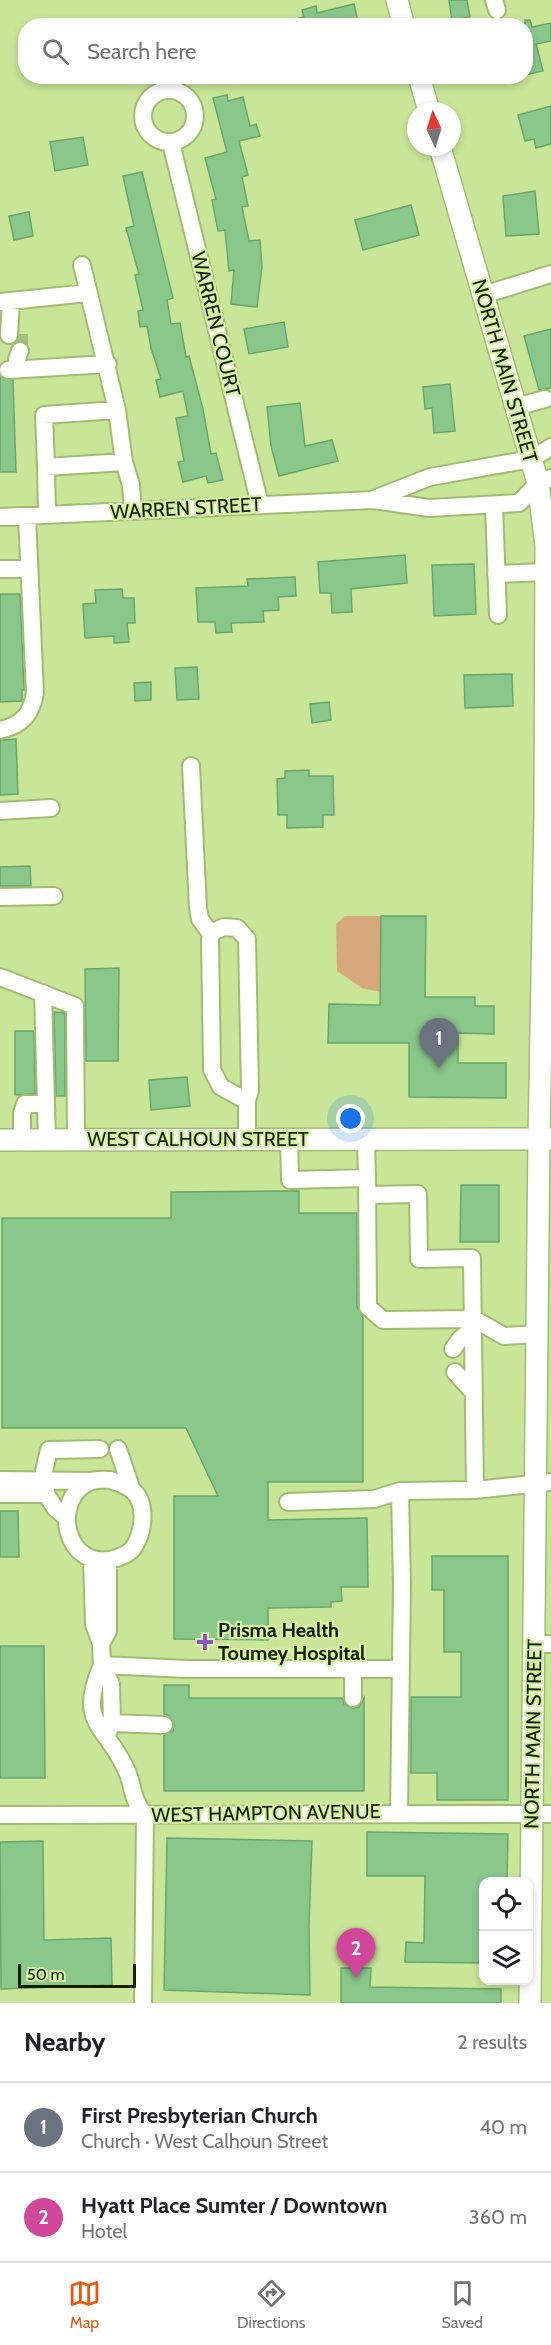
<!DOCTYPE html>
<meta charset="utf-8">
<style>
:root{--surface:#fff;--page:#f6f6f6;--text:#202124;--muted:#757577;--line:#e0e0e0;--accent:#ea580c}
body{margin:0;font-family:Cabin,sans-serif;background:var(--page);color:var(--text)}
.controls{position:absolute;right:18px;bottom:18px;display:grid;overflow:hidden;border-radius:12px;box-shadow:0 3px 9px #0003}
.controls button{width:54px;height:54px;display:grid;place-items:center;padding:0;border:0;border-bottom:2px solid var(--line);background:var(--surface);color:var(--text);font:30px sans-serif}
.compass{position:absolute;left:407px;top:102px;width:54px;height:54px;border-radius:50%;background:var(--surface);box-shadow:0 3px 9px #0003;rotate:356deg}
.scale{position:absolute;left:18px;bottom:15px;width:118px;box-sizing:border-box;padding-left:6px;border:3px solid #151e01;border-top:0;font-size:16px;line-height:21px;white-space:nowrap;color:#151e01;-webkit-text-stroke:4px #d6f3a4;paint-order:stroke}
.you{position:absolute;left:351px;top:1119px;width:21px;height:21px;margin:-15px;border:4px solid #fff;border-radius:50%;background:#1a73e8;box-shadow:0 0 0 9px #1a73e833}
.badge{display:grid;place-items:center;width:39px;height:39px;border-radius:50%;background:var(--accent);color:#fff;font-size:20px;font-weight:700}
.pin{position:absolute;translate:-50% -50px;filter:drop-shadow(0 2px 3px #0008)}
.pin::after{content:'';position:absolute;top:32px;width:21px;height:18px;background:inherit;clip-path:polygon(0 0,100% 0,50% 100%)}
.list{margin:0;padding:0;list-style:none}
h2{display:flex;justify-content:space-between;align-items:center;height:78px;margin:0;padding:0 24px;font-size:26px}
h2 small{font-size:20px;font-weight:400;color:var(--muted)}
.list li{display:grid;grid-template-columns:39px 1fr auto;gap:18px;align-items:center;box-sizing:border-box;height:90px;padding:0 24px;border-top:2px solid var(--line)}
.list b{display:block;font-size:22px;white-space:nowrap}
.list p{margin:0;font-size:20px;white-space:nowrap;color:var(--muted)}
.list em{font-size:20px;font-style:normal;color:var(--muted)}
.icon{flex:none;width:33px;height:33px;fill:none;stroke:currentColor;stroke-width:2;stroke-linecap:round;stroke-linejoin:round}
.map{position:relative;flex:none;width:551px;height:2003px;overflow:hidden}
.search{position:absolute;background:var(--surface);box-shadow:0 3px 9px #0003;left:18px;right:18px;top:18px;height:66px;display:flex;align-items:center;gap:15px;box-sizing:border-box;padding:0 21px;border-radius:24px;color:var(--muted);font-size:22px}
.sheet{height:258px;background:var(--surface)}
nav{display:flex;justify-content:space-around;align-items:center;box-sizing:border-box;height:84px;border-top:2px solid var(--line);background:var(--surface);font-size:16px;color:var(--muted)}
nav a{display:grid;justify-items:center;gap:3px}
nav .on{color:var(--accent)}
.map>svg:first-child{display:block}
.park{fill:#d6a87c}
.building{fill:#8ac78b;stroke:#6aa66b;stroke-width:1.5}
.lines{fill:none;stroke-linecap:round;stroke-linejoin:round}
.minor-tunnel{stroke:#a5be7a;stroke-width:16;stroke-dasharray:16 8;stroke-linecap:butt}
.minor-casing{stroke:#a1bc70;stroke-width:20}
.major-casing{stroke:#a1bc70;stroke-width:24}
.minor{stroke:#fff;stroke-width:16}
.major{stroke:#fff;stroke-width:21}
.poi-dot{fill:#8e51c7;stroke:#d6f3a4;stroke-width:2}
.labels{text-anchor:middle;stroke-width:4.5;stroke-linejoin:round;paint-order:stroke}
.street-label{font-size:20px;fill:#151e01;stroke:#d6f3a4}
.poi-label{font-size:20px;font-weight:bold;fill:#151e01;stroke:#d6f3a4;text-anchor:start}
</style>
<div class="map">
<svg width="551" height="2003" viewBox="0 0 551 2003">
<rect width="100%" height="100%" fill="#c9e698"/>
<path class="park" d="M345 916H381L380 992 362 988 337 971 336 924Z"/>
<path class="building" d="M449 0H467L470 17 452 20Z
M354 4 359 26H287V21L304 17 302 10 316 6 317 13Z
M525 20H530L532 27 551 23V41L536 44 543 71 525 75Z
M227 95 228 101 243 97 250 126 256 124 260 136 239 141 248 175 242 177 248 206 242 207 249 241 260 240 262 267 257 307 231 304 234 270 229 271 225 230 218 231 212 200 216 199 205 158 227 152 213 98Z
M551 106V144L536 148 534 139 525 141 518 115Z
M83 137 88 165 55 171 50 142Z
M142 172 173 298 167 300 171 324 180 323 186 357 189 356 203 409 211 454 216 453 223 480 208 483 206 476 183 482 178 462 184 461 176 418 188 416 183 391 160 397 156 380 161 379 151 348 147 326 140 327 138 311 143 310 135 275 139 274 126 228 134 226 123 176Z
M535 191 539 234 506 236 503 196Z
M411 205 419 235 363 250 355 220Z
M29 212 33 236 14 240 9 216Z
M284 322 288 347 249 354 244 329Z
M551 329V388L539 390 524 336Z
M0 377 13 380 16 472H0Z
M450 384 455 431 434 433 432 408 425 409 423 387Z
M300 403 305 446 332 440 338 461 279 476 271 446 267 407Z
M405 555 407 583 351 589 352 612 332 613 331 593H320L318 562Z
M474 564 476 614 434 616 432 565Z
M295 577 296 596 278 597 279 610 263 611 264 622 231 623 232 632 216 633 215 622H198L196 588 248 586 247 579Z
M122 589 123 598H134L135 623H127L129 642 114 643V636L85 638 83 604 96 603 95 590Z
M0 594H20L24 690H22V701L0 702Z
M197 667 199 699 177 700 175 668Z
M512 674 513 706 465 708 464 675Z
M151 682V700L135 701 134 683Z
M329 702 331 720 312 723 310 704Z
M16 739 18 794 0 795V740Z
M309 770V776H333L334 815H323V827L287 828V815H278L277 779 285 778V771Z
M30 866 31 886H0V867Z
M381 916H426L425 997H475V1006H494V1034L458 1033V1063H506V1098L409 1097V1043H328L329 1004 380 1005Z
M119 968 118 1061H86L85 969Z
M54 1012 65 1013V1096H56Z
M15 1031H34L35 1094 15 1095Z
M187 1077 190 1106 151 1110 149 1080Z
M461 1185H499V1242H460Z
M299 1191V1213H357V1307L363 1316V1482H268V1520L367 1518 368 1587H341L342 1601 331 1602V1607L268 1608V1640L174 1639V1496H218L186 1428H2V1218H171V1192Z
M0 1511H18L19 1557H0Z
M432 1556H508V1800H437V1773H411V1697H461V1652H444V1590H432Z
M0 1646H44L45 1778H0Z
M164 1685H189V1698H343L344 1704 352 1708 359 1707 364 1698V1791H164V1735L173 1731 174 1725 170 1716 164 1714Z
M367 1832 508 1834 507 1881H483V1963L405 1962 406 1942 424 1943 425 1876H367Z
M167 1838 312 1841 309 1925 310 1995 164 1990Z
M43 1841 44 1940 111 1938 112 1985 1 1989 0 1842Z
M341 1968H371L370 1987 501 1989V2003H341Z"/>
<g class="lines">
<path class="minor-tunnel" d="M20 334V351"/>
<g class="minor-casing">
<path id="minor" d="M494 0 497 10
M143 116a26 26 0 1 1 52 0a26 26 0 1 1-52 0Z
M171 143 260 505
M82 265 117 410 44 415 46 467 124 462 131 485 133 511
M483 295 551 274
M0 302 88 293
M9 335 11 301
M17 369V359L20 351
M8 370 108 364
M515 407 545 399
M117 410 124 462
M46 467 47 515
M374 499 430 477 531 459 551 447
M494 505 498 615
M0 517 373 500 429 508 519 503 538 483 551 478
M0 569H29
M496 574 546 572
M0 730C22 725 31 715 35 693L27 516
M191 766 198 908 200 919 211 934
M0 811 51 808
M0 897 54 896
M0 977 75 1006 76 1140
M43 993 47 1140
M247 1101 221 1087 212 1070 210 939 212 932 224 927 237 928 247 939 250 1090 247 1101V1139
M289 1138 290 1180 367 1178 368 1307 383 1320 474 1319 504 1336 538 1334
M366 1138 367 1178
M22 1140V1113L25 1104H46
M367 1195 418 1194 419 1259 472 1258 475 1490
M453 1349 460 1339 474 1328
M455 1372 474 1393
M118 1449 132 1490
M0 1480 92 1481
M111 1480C117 1483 126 1485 132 1490 147 1502 144 1530 135 1545 132 1552 123 1556 117 1558 64 1575 49 1496 92 1481 97 1479 105 1480 111 1480Z
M0 1494H46L55 1508 66 1517
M46 1494 44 1471 49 1450 100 1449
M288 1502 374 1499 400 1491 475 1490 551 1482
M92 1559 94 1624 101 1644 102 1665 111 1684 112 1723 106 1737
M101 1644 108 1631V1561
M534 1644H551
M102 1665C78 1721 101 1721 124 1765 135 1785 129 1796 145 1815L143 2003
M102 1665 187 1669H400
M353 1698V1670
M112 1723 164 1725
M399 1812 402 1585 400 1491
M0 1815 551 1814"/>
</g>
<g class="major-casing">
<path id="major" d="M397 0 404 26
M419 76 429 111
M440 147 538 483 546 545 545 813 539 1139 530 2003
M0 1140 551 1139"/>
</g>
<use href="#minor" class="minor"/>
<use href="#major" class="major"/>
</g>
<path class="poi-dot" d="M202 1633h6v6h6v6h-6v6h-6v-6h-6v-6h6z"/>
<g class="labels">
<g class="street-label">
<text transform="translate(216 324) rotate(76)" y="7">WARREN COURT</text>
<text transform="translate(505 371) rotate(74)" y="7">NORTH MAIN STREET</text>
<text transform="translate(186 508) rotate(-3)" y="7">WARREN STREET</text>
<text x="198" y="1146">WEST CALHOUN STREET</text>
<text transform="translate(533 1734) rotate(-89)" y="7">NORTH MAIN STREET</text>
<text transform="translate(266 1813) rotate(-1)" y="7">WEST HAMPTON AVENUE</text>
</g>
<g class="poi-label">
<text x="218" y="1637">Prisma Health<tspan x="218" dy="23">Toumey Hospital</tspan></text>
</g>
</g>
</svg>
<div class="controls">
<button><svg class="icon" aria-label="locate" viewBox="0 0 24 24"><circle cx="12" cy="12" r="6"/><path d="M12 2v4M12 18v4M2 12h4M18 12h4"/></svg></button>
<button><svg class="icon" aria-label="layers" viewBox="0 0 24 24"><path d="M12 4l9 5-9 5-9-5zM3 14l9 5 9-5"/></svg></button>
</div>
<svg class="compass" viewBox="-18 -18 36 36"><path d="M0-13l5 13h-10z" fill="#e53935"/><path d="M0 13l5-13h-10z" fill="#757577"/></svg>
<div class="scale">50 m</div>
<div class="you"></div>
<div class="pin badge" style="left:439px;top:1068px;background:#6b7280">1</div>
<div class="pin badge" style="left:356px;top:1978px;background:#d1479c">2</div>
<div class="search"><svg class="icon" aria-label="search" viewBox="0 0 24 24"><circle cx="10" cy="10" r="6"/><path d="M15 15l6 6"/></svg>Search here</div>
</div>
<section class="sheet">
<h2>Nearby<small>2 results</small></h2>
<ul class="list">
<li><span class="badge" style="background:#6b7280">1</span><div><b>First Presbyterian Church</b><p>Church · West Calhoun Street</p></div><em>40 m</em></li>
<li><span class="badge" style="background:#d1479c">2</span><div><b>Hyatt Place Sumter / Downtown</b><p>Hotel</p></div><em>360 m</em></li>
</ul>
</section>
<nav>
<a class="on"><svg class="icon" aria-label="map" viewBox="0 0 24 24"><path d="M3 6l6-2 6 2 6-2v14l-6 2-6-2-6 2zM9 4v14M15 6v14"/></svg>Map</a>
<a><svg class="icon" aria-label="directions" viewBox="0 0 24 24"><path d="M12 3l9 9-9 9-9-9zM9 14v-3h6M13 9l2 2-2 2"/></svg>Directions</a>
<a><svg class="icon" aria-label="saved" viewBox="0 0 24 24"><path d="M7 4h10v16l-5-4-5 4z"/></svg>Saved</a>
</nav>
